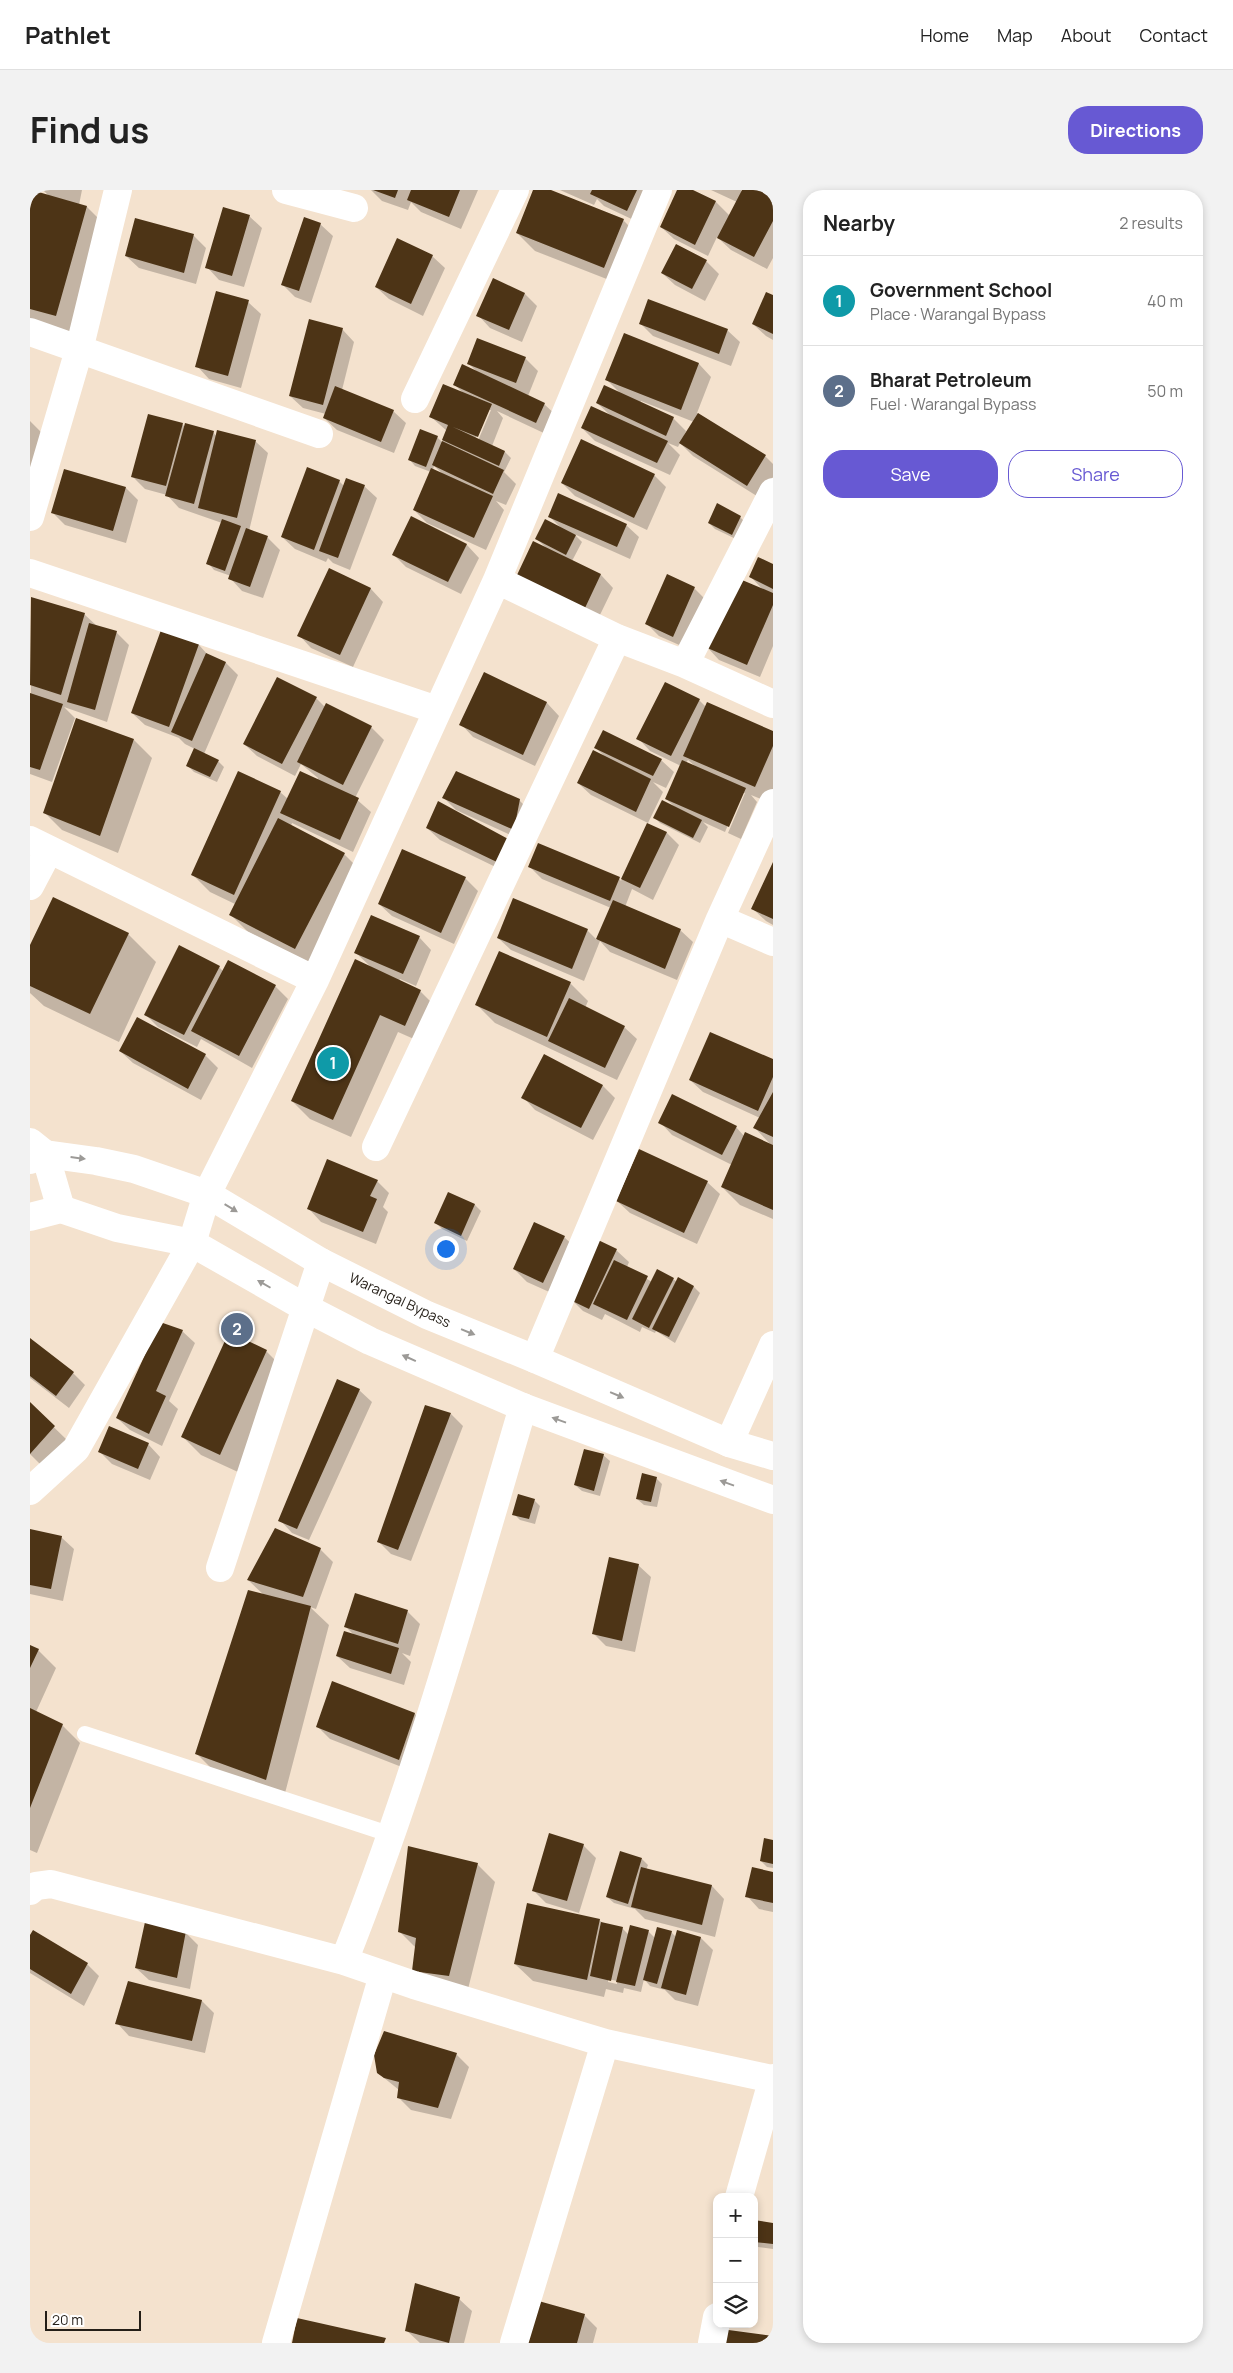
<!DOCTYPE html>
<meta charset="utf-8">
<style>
:root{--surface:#fff;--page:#f2f2f2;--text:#222;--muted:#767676;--line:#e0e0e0;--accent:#6759d3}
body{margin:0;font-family:Manrope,sans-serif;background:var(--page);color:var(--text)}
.controls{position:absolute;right:15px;bottom:15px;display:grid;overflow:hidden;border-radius:10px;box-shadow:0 2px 8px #0003}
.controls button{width:45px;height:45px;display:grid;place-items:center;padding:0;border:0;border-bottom:1px solid var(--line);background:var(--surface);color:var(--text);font:25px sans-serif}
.scale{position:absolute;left:15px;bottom:12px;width:96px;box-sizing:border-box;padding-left:5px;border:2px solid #241e17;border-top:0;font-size:14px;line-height:18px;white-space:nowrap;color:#241e17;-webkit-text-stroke:4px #fff;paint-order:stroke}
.you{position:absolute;left:415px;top:1058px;width:18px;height:18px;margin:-12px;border:4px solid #fff;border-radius:50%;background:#1a73e8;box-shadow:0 0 0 8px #1a73e833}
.badge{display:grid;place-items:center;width:32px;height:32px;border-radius:50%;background:var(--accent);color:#fff;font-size:16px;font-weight:700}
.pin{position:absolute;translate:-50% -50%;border:2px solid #fff;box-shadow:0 1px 5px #0006}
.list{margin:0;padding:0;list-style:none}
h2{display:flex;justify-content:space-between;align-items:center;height:65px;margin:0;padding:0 20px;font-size:21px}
h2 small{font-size:16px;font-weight:400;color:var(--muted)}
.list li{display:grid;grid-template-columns:32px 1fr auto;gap:15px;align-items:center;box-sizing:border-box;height:90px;padding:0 20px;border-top:1px solid var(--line)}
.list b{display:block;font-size:19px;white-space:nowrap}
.list p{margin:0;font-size:16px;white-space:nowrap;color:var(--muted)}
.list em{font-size:16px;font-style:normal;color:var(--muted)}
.actions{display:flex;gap:10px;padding:15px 20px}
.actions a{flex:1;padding:11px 0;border:1px solid var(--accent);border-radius:20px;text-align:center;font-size:18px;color:var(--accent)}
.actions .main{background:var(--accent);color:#fff}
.icon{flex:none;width:28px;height:28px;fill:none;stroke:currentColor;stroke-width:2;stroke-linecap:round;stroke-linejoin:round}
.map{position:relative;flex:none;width:743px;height:2153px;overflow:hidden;border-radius:20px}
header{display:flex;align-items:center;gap:30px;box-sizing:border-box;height:70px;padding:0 25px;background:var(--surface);border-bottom:1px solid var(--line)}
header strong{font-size:24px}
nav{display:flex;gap:28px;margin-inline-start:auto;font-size:18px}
.intro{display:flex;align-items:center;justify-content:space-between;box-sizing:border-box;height:120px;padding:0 30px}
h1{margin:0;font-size:35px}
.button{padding:12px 22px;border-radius:20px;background:var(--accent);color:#fff;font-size:18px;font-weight:700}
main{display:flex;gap:30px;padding:0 30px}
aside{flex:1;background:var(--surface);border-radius:20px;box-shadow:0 2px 8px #0003}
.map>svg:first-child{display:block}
.shadow{fill:#0003;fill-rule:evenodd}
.building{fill:#4d3416}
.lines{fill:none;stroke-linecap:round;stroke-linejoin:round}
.service{stroke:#fff;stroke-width:16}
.minor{stroke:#fff;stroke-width:28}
.secondary{stroke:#fff;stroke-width:28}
.oneway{fill:#9c9a97}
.labels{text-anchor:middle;stroke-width:5;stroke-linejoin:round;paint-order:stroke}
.street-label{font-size:14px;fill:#241e17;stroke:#fff}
</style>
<header>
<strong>Pathlet</strong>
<nav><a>Home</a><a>Map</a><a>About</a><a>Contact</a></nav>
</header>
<div class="intro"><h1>Find us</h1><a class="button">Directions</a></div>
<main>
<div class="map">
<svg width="743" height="2153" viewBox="0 0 743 2153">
<rect width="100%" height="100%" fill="#f4e2ce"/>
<path class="shadow" d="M0 0H8L7 3 19 6 13 0H52L49 15 57 17 75 35 44 143 0 131Z
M341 0H448L431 39 391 22 381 12 378 20 352 11Z
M504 0H517L593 30 611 48 592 95 505 61 487 43Z
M530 0H625L610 33 574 16 567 9 564 15Z
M649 0H660L686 12 700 26 707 12 681 0H711L712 3 714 0H743V68L737 79 701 60 687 47 678 66 644 49 631 37Z
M219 26 232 38 214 97 189 90 177 77Z
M106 30 164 46 176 58 166 94 109 78 96 66Z
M290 34 303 46 281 113 265 107 253 95Z
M402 66 415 78 393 126 359 109 346 97Z
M676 71 689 84 675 111 645 95 632 83Z
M495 104 507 116 492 152 460 138 448 125Z
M743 107V150L736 146 723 134Z
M218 112 231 124 211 198 179 189 167 176Z
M611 134 697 140 710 152 701 176 623 146Z
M312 139 324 152 312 200 363 221 376 233 364 263 307 240 294 228 296 224 273 218 260 206Z
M594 145 669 174 681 187 667 223 735 266 743 274V287L730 308 663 266 650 253 648 257 638 253 650 265 640 285 565 251 552 238 580 225 567 213 591 204 577 190ZM611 211 664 232 654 246 656 241 643 228 610 213Z
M495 168 508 181 498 206 514 214 527 226 518 245 467 221 473 228 462 256 475 262 481 268 474 282 486 294 476 315 466 311 474 320 456 360 397 333 384 320 401 282 385 276 379 269 407 247 412 252 417 241 401 227 434 204 424 194 446 181 438 173ZM458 220H461L447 253 444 252ZM404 276 414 285 403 280Z
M0 231 13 244 0 291Z
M152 234 155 237 183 242 186 246 225 251 238 263 219 341 238 348 250 360 233 408 212 401 200 388 201 386 184 380 178 373 192 333 149 318 137 305 115 299 103 287Z
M624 285 636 297 617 340 545 306 532 293Z
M309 291 314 296H334L347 308 320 380 303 373 298 368 296 372 265 359 252 347Z
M96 298 108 310 96 353 35 335 23 323Z
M520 327 596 335 609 347 600 369 544 344 552 352 542 371 571 385 583 398 568 429 501 397 517 359 507 349 531 338Z
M710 327 716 333 708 350 685 339 679 333Z
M382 328 437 355 449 368 431 404 376 377 364 365Z
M743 375V456L730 487 689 470 677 457 734 401 720 386Z
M299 380 341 399 353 412 323 477 281 458 269 445Z
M664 398 677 411 656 458 629 446 617 434Z
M2 408 54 424 67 436 86 442 99 455 77 532 34 517 45 528 22 592 0 584Z
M132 442 169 455 178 465 196 473 208 485 174 564 188 571 194 577 187 592 164 582 158 576 165 559 155 554 149 548 115 535 102 523Z
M454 484 517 513 529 526 505 576 443 547 431 534Z
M286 508 295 517 341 537 354 550 325 608 341 622 323 662 262 633 261 636 314 664 332 682 284 776 218 742 200 724 205 714 180 702 162 684 250 602 258 609 287 590 288 588 271 574 265 586 227 566 214 554Z
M669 510 676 517 743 542V614L721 605 727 612 711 649 698 643 715 603H712L695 642 673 632 678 637 670 653 630 633 624 627 645 617 636 609 651 576 620 561 608 548ZM658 570 666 577 656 573Z
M104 550 122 568 88 663 32 640 14 622Z
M566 558 631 570 644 582 636 598 623 592 633 602 618 633 561 605 548 593 574 566Z
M414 608 489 610 502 623 496 652 426 620Z
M408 613 484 686 410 650 397 638Z
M618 634 637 643 649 655 623 710 602 699 595 717 650 740 663 752 647 790 580 762 570 751 554 791 481 760 468 748 557 740 567 750 581 718 512 689 499 676 589 688 591 691Z
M743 675V735L736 731 723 719Z
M435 688 448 701 424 754 362 726 349 714Z
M98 744 126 772 89 852 14 816 0 803V758Z
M389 747 401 760 386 796 370 789 369 791 390 801 408 819 393 853 368 842 321 947 280 929 262 911 342 778 326 763Z
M199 772 245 796 258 809 222 878 171 849 167 857 128 837 116 825 189 777 194 782Z
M540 793 558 811 555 818 594 837 607 849 587 890 465 833 447 815Z
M90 861 175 865 188 878 171 910 103 873Z
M743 871V1029L710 1015 692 997 702 975 642 945 630 932 706 937 714 946 742 956 725 938 730 928 673 902 660 890Z
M573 896 585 908 563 950 505 920 493 907Z
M347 991 359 1003 353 1017 358 1022 346 1054 291 1032 279 1019Z
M677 992 690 1004 667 1054 600 1023 587 1011Z
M419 1004 445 1015 451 1021 437 1051 412 1039 406 1033Z
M534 1047 547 1059 526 1105 497 1092 484 1079Z
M586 1060 599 1072 597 1077 622 1092 643 1089 647 1092 664 1097 670 1103 645 1153 626 1141 625 1143 612 1137 610 1142 575 1124 572 1130 553 1121 540 1108Z
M152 1141 165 1153 139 1211 148 1219 132 1256 100 1240 87 1228Z
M199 1144 236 1161 254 1179 208 1282 171 1265 153 1247Z
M0 1150 43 1183 55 1195 39 1218 0 1188Z
M329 1200 342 1212 279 1350 262 1343 250 1330Z
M0 1214 37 1250 12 1276 0 1264Z
M421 1224 433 1236 381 1371 361 1364 349 1352Z
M118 1254 130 1267 120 1290 82 1274 69 1261Z
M573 1265 580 1271 570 1306 552 1301 545 1295Z
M626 1288 632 1294 627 1317 614 1315 607 1309Z
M504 1310 510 1316 505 1334 490 1330 484 1324Z
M0 1340 31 1347 44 1359 33 1411 0 1404Z
M290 1359 303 1372 286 1419 280 1417 299 1435 254 1607 184 1581 166 1563 234 1405 218 1390Z
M608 1375 621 1387 605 1462 576 1456 563 1443Z
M377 1421 390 1434 380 1466 372 1463 381 1472 374 1495 320 1478 307 1466 324 1445 316 1437Z
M0 1456 8 1460 26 1478 6 1522 32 1535 50 1553 7 1663 0 1660Z
M303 1493 385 1524 397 1537 382 1581 300 1549 288 1537Z
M743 1651V1678L737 1677 731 1671Z
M553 1655 566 1668 549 1723 516 1713 503 1700Z
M612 1669 618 1675 616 1680 682 1696 694 1709 685 1747 615 1729 605 1719 584 1713 577 1707Z
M447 1674 465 1692 437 1803 384 1780 386 1758 370 1742Z
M743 1683V1722L729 1719 717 1706Z
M569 1730 574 1734 592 1738 599 1745 618 1741 625 1748 641 1742 646 1747 671 1748 683 1760 668 1816 645 1810 635 1800 620 1796 614 1789 611 1802 594 1798 593 1803 576 1799 574 1807 503 1791 485 1774ZM578 1789 587 1791V1794L578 1792Z
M155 1742 168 1755 160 1799 119 1790 106 1778Z
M0 1748 57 1774 69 1786 54 1816 0 1783Z
M172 1811 184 1823 175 1863 99 1846 87 1833Z
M426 1864 439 1877 421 1929 381 1920 368 1907 369 1900 348 1883Z
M743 2034V2059L728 2057 724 2053V2035Z
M429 2109 442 2121 434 2153H390L376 2140Z
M554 2125 567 2138 563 2153H495Z"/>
<path class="building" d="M343 0H368L365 8Z
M381 0H430L419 27 377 10Z
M503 0H521L594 29 574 78 486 43Z
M562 0H607L597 21 560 4Z
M647 0H663L686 11 665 55 630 37Z
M712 0H743V31L724 67 687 48Z
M5 1 57 16 26 126 0 119V18Z
M193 17 220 25 202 86 175 78Z
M274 27 291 33 269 101 251 95Z
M105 28 164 44 154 83 95 66Z
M367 48 403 65 381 114 345 97Z
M646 54 677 70 662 99 631 83Z
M463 88 495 103 479 140 446 126Z
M186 101 219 110 198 186 165 177Z
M736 102 743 105V144L722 134Z
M618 109 698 139 689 164 609 134Z
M279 129 313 138 293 215 259 206Z
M594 143 669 173 651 220 575 190Z
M447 148 496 167 486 193 437 174Z
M432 174 515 213 506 233 423 195Z
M413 194 462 214 448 247 423 237 475 261 469 276 412 250 418 235 399 227Z
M574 195 644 227 636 246 566 213Z
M305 196 364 220 351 252 293 228Z
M561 216 638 251 627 273 551 238Z
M668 223 736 265 717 296 649 253Z
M118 224 153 233 136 296 101 287Z
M155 233 184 241 164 314 135 306Z
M390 239 408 246 396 277 378 270Z
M187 240 226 250 207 328 168 318Z
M551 249 625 284 604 328 531 293Z
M412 251 474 280 463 304 402 275Z
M277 277 310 290 284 360 251 347Z
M401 278 463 306 444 348 383 320Z
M34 279 96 297 83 341 21 323Z
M316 288 335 295 308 368 289 361Z
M528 303 597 334 587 357 518 327Z
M687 313 711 326 702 345 678 333Z
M381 326 437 354 418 392 362 365Z
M192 329 211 336 195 381 176 374Z
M515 329 546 345 536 365 505 349Z
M216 338 238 346 220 397 198 389Z
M503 351 571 384 555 418 487 385Z
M728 367 743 374V399L719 387Z
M299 378 341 398 310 465 267 446Z
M637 384 665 397 643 447 615 434Z
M705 387 743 403V415L717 475 675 457Z
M1 407 55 423 31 505 0 495Z
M59 433 87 441 65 520 37 512Z
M131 440 169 454 139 537 101 523Z
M176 463 196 472 162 551 141 542Z
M454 482 517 512 493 565 429 535Z
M247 487 287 507 252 574 213 554Z
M635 492 670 509 641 566 606 549Z
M0 503 33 514 10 580 0 577Z
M677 512 743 541V556L725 597 653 566Z
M296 513 342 536 313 595 267 572Z
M46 528 104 549 70 646 13 623Z
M573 540 632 569 623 586 564 558Z
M164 558 189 570 180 587 156 576Z
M563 560 621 589 606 622 547 593Z
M652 570 716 598 699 637 635 609Z
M208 581 251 601 204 705 161 685Z
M270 581 329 608 310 650 250 623Z
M426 581 490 609 484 640 412 608Z
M632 610 672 630 663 648 623 628Z
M408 611 480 650 471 674 396 638Z
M248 628 315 663 265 759 199 725Z
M617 633 637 642 610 698 591 689Z
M508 653 590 687 580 711 498 677Z
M372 659 436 687 411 743 348 714Z
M743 672V729L721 719Z
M23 707 99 743 60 824 0 796V755Z
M483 708 558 739 542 779 467 748Z
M583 710 651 739 635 779 566 749Z
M341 725 390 746 373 784 324 763Z
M149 755 190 776 154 845 114 825Z
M469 761 541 792 517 847 445 815Z
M325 769 391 800 375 836 350 825 303 930 261 911Z
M198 770 246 795 209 866 161 841Z
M539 808 595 836 575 878 518 851Z
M107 827 176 864 158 899 89 861Z
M680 842 743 869V887L728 921 659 890Z
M514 864 573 895 551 938 491 908Z
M743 902V947L723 938Z
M642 904 707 936 692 965 628 933Z
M715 942 743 955V1020L691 997Z
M609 959 678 991 654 1043 586 1011Z
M297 969 348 990 340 1006 347 1009 333 1042 277 1019Z
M418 1002 445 1014 431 1046 404 1033Z
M504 1032 535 1046 513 1093 483 1079Z
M566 1049 587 1059 559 1119 538 1109Z
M584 1070 618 1086 597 1130 563 1114Z
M627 1079 644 1088 619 1138 602 1129Z
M648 1087 664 1096 639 1147 622 1139Z
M130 1132 153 1140 126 1201 136 1206 119 1244 86 1228Z
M199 1142 237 1160 190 1265 151 1247Z
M0 1148 44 1182 26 1206 0 1186Z
M307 1189 330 1199 267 1339 248 1331Z
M0 1212 25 1236 0 1264Z
M395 1215 421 1223 368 1360 347 1352Z
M79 1236 119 1253 108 1279 68 1262Z
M554 1259 574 1264 564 1301 544 1295Z
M612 1283 627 1287 621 1312 606 1309Z
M488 1304 505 1309 499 1329 482 1325Z
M245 1338 291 1358 273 1407 217 1390Z
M0 1339 32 1346 21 1399 0 1395Z
M579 1367 609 1374 592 1451 562 1444Z
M218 1400 281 1416 236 1590 165 1564Z
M325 1403 378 1420 368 1454 314 1437Z
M314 1441 369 1458 361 1484 306 1466Z
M0 1455 9 1459 0 1478Z
M302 1491 385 1523 369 1570 286 1537Z
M0 1518 33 1534 0 1618Z
M519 1643 554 1654 537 1711 502 1701Z
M734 1648 743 1650V1674L730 1671Z
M378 1656 448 1673 419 1786 382 1781 386 1748 368 1742Z
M590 1661 612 1668 598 1714 576 1707Z
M611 1677 682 1695 672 1735 601 1717Z
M722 1677 743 1682V1713L715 1707Z
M497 1713 570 1729 557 1790 484 1774Z
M115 1732 156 1741 147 1788 105 1778Z
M571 1732 593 1737 581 1791 560 1786Z
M600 1735 619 1740 605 1796 586 1792Z
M627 1737 642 1741 627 1794 613 1790Z
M3 1740 58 1773 41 1804 0 1779V1745Z
M647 1740 671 1747 656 1805 631 1798Z
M98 1791 172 1810 162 1851 85 1834Z
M354 1841 427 1863 408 1918 367 1908 369 1892 354 1888 347 1883 344 1865Z
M724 2030 743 2033V2054L724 2052Z
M385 2093 430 2107 419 2153 375 2141Z
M505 2110 555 2124 547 2153H493Z
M267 2128 356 2148 354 2153H262Z
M691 2139 743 2146V2153H689Z"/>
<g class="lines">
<path class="service" d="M55 1544 362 1645"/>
<path class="minor" d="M256 0 324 18
M0 142 289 244
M385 209 485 0
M0 327 49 160 88 0
M0 383 407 520
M467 390 587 448 655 474 743 514
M655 474 743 302
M0 650 285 790
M0 696 19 660
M690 729 743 752
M0 952 15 964 31 1019
M346 957 587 448
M505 1169 690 729 743 613
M493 1217C438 1404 386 1590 314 1771L384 1795 575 1853 742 1889
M699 1253 743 1155
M0 1301 46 1259 162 1053 177 1004 285 790 467 390 628 0
M190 1378 291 1072
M0 1701 6 1696 21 1694 314 1771
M709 2007 743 1888
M246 2153 353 1785
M484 2153 575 1853
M682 2153 687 2127"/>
<path class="secondary" d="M0 970 15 964 66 971 104 979 177 1004 291 1072 397 1125 505 1169 699 1253 743 1266
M0 1027 31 1019 87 1038 162 1053 276 1118 340 1151 493 1217 743 1310"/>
</g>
<defs><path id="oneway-solid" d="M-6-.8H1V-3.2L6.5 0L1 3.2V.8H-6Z" transform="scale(1.25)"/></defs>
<g class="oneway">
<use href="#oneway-solid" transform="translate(48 968) rotate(7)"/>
<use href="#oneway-solid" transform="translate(201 1018) rotate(31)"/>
<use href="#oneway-solid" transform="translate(234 1094) rotate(-150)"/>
<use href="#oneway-solid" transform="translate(438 1142) rotate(22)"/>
<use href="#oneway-solid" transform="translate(379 1168) rotate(-156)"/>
<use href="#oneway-solid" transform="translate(587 1205) rotate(23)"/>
<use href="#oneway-solid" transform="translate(529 1230) rotate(-160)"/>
<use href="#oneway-solid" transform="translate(697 1293) rotate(-160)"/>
</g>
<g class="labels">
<g class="street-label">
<text transform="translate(370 1110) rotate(25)" y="5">Warangal Bypass</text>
</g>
</g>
</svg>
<div class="controls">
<button>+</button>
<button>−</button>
<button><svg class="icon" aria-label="layers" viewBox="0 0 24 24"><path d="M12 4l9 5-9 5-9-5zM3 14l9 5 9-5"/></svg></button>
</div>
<div class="scale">20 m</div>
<div class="you"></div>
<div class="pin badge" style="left:303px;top:873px;background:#0f9aa8">1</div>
<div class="pin badge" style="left:207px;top:1139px;background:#5c6f8a">2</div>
</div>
<aside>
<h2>Nearby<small>2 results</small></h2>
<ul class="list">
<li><span class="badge" style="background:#0f9aa8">1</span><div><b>Government School</b><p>Place · Warangal Bypass</p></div><em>40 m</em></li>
<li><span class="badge" style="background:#5c6f8a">2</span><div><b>Bharat Petroleum</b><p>Fuel · Warangal Bypass</p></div><em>50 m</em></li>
</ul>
<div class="actions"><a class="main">Save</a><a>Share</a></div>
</aside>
</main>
